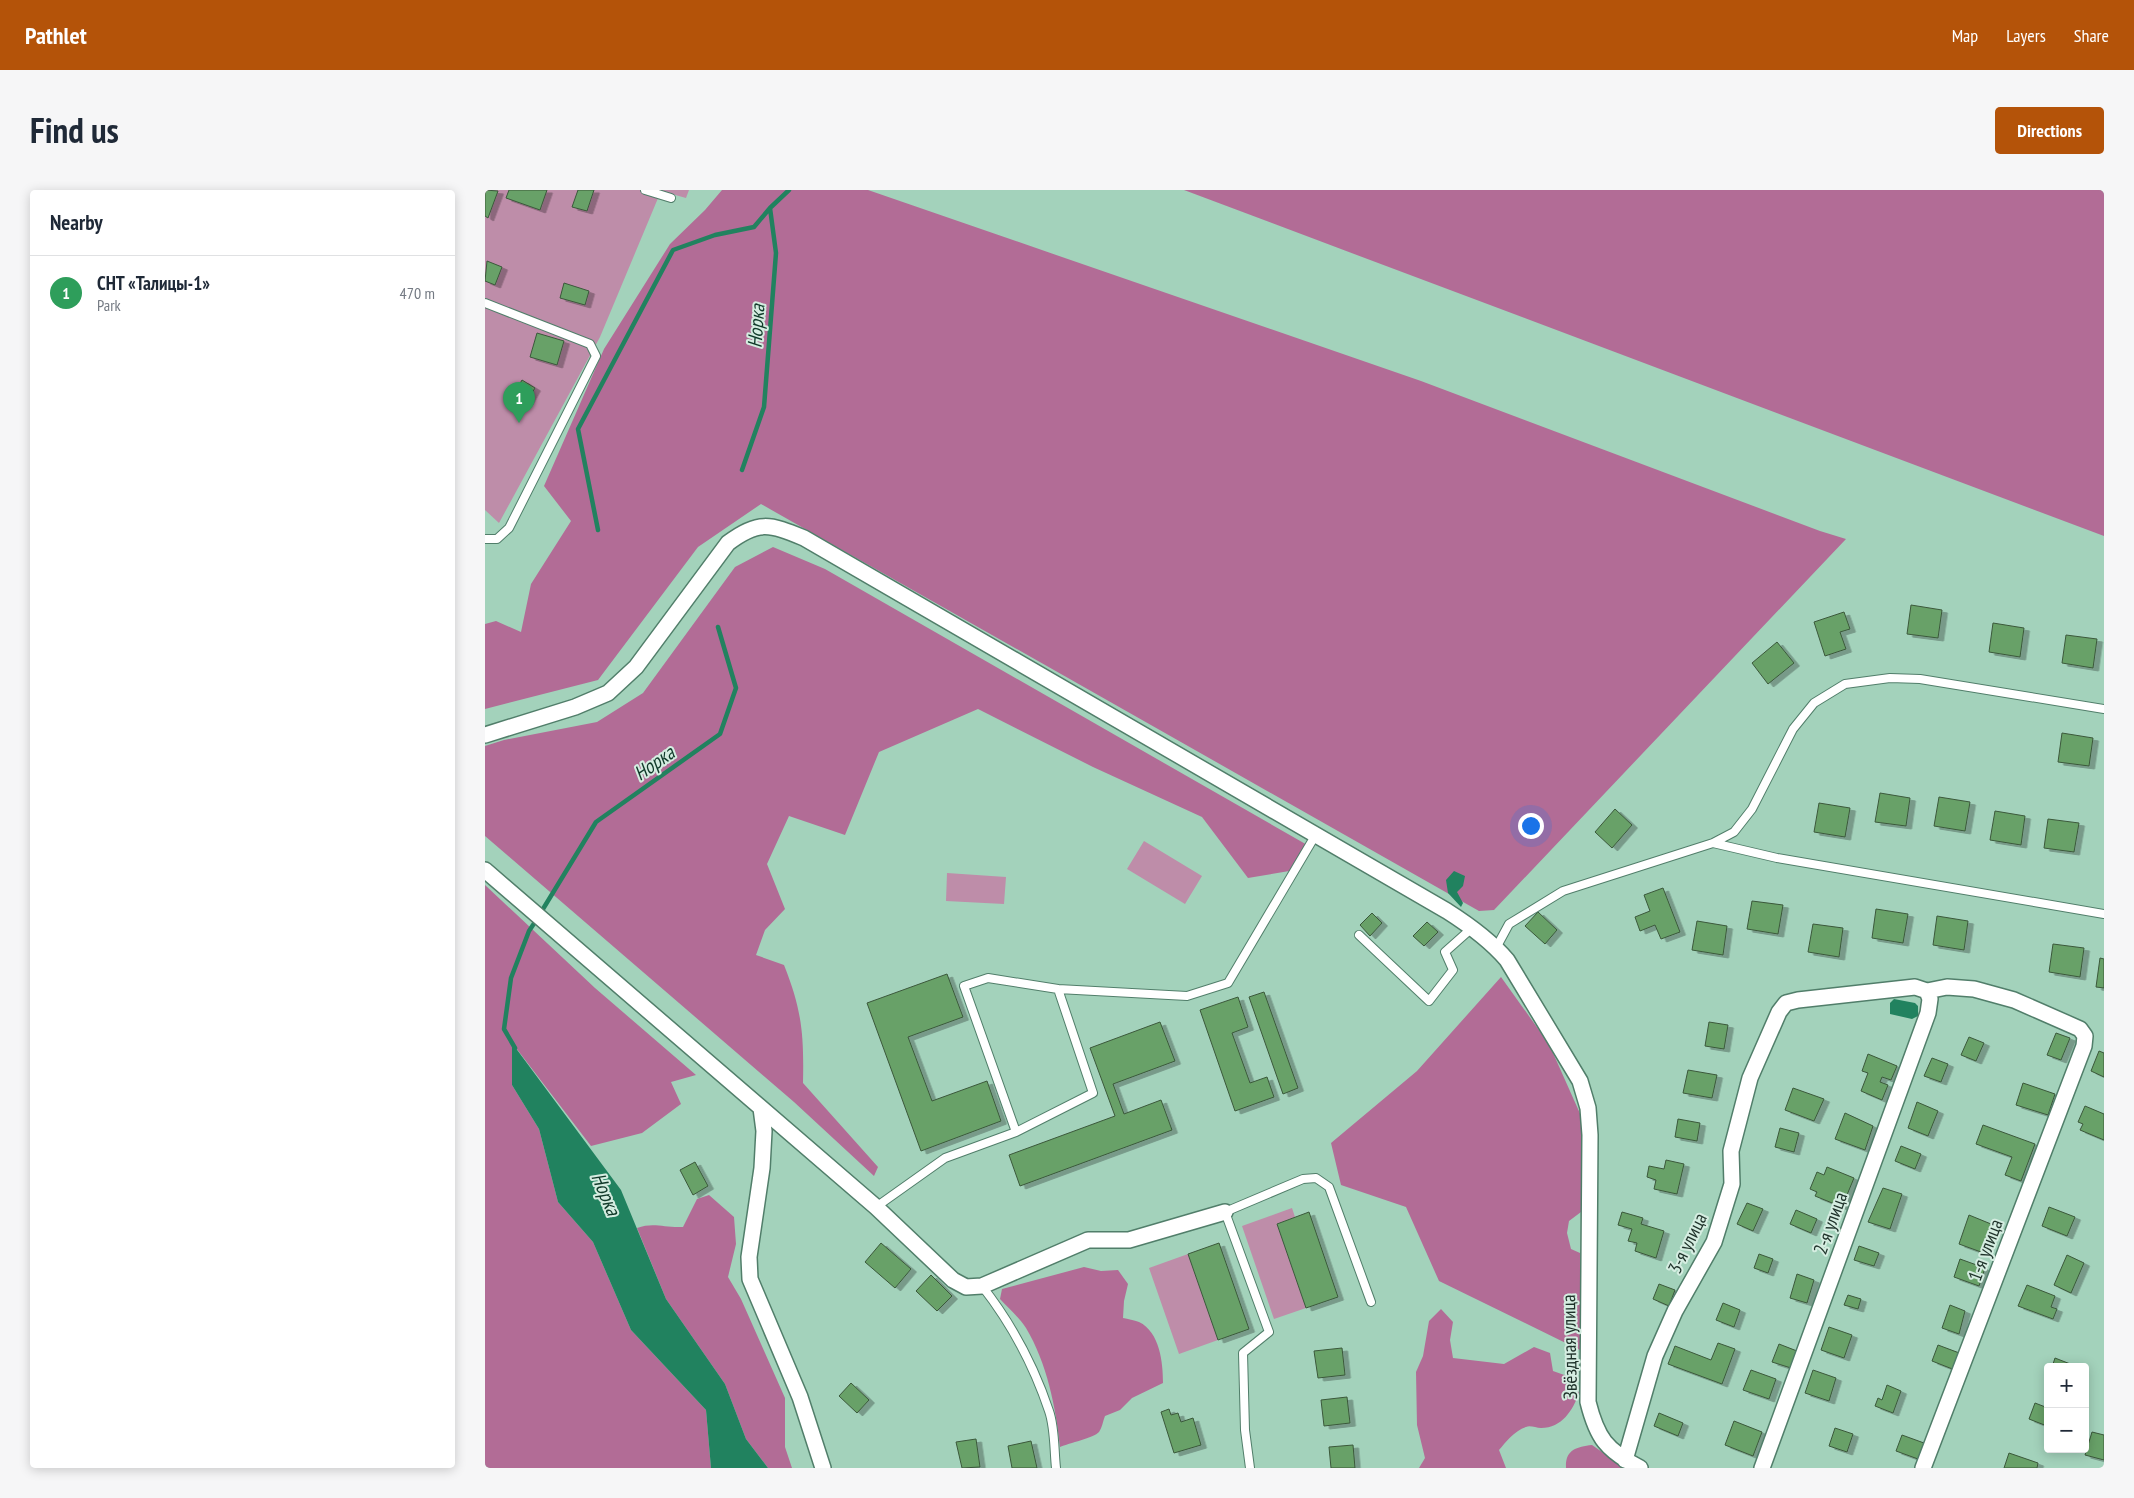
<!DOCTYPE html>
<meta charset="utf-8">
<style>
:root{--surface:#fff;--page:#f6f6f7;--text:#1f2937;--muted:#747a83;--line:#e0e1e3;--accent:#b45309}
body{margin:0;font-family:"PT Sans Narrow",sans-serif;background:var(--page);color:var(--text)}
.controls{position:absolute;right:15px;bottom:15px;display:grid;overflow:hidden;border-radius:5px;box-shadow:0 2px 12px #0003}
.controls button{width:45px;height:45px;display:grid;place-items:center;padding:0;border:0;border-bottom:1px solid var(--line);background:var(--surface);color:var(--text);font:25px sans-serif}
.you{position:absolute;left:1045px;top:635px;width:18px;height:18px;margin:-12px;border:4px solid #fff;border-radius:50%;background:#1a73e8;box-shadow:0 0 0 8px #1a73e833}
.badge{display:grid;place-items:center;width:32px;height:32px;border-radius:50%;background:var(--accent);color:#fff;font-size:16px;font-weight:700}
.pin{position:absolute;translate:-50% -41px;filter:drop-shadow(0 1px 2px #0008)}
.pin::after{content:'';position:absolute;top:26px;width:18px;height:15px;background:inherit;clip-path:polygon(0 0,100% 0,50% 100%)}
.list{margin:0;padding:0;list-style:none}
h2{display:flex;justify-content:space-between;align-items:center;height:65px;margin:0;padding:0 20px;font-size:21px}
h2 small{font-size:16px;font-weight:400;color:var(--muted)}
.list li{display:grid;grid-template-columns:32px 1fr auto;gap:15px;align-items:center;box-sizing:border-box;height:75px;padding:0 20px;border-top:1px solid var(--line)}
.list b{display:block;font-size:19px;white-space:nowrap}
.list p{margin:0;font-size:16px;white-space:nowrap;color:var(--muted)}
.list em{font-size:16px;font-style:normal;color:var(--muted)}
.map{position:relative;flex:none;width:1619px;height:1278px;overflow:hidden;border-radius:5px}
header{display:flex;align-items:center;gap:30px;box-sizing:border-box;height:70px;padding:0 25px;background:var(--accent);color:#fff}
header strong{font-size:24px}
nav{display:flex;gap:28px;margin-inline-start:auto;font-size:18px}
.intro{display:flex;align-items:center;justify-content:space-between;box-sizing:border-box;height:120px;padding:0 30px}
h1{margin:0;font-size:35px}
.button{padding:12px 22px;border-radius:5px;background:var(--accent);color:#fff;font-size:18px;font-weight:700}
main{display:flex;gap:30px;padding:0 30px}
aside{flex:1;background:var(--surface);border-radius:5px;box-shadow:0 2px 12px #0003}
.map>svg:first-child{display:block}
.green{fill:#be8da9}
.forest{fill:#b26c96}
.water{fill:#21825f}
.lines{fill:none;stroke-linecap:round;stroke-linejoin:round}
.stream{stroke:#21825f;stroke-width:4.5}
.building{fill:#68a167;stroke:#3b583b;filter:url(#shadow)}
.service-casing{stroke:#517e6a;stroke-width:10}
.minor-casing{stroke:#517e6a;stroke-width:18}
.service{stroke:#fff;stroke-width:8}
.minor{stroke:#fff;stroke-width:15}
.labels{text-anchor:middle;stroke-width:4;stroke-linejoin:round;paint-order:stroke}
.street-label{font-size:19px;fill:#1e3129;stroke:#d5ede1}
.water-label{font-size:20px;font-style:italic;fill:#113a2a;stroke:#d5ede1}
</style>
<header>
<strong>Pathlet</strong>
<nav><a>Map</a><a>Layers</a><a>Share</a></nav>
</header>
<div class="intro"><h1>Find us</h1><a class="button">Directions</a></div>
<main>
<aside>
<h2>Nearby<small></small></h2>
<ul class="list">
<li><span class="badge" style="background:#2e9e5b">1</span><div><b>СНТ «Талицы-1»</b><p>Park</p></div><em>470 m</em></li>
</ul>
</aside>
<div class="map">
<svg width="1619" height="1278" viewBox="0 0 1619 1278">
<defs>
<filter id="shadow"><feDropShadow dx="5.5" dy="3" stdDeviation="0" flood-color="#0004"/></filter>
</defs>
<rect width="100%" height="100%" fill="#a3d2bb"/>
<path class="green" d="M0 0H204L201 8 176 1 115 147 14 333 0 320Z
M659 651 717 686 700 714 642 679Z
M462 683 521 687 519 714 461 711Z
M807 1018 810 1027 792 1034 821 1118 789 1129 757 1036Z
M703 1064 733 1150 694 1164 664 1078Z"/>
<path class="forest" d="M237 0H383L936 191 1335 341 1361 349 1009 720 994 721 276 314 213 357 113 490 0 519V434L11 431 36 442 46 394 86 331 59 296 119 159 185 54 220 20Z
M699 0H1619V346Z
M288 357 340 379 824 656 816 679 763 688 717 627 608 577 493 519 394 562 360 645 304 626 282 674 300 719 280 740 271 765 299 775C317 820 319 845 318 893L393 977 389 986 309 912 0 646V556L19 550 112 532 158 503 250 377Z
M0 695 110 798 211 885 186 892 196 914 157 943 106 956 28 854 27 895 54 939 73 1012 108 1052 146 1140 221 1220 226 1278H0Z
M1016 787 1064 854 1097 928 1096 1022 1084 1031 1082 1043 1086 1059 1095 1063 1097 1161 954 1091 921 1017 856 995 846 953 932 881Z
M224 1005 249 1027 251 1054 243 1087 256 1109 300 1208V1257L307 1278H283L261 1249 240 1194 181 1109 152 1038C169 1032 179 1038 198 1037L212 1009Z
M599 1077 616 1081 633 1080 643 1094 639 1111 638 1128C643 1129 649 1130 654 1132 675 1142 678 1173 678 1193L647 1208 635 1220 620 1226C618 1231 617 1238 614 1242 609 1248 584 1253 575 1257 571 1218 562 1173 541 1138 534 1127 523 1118 515 1109L517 1099Z
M956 1119 968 1132 965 1150 968 1168 1019 1174 1049 1157 1065 1163 1068 1181 1085 1187 1094 1203C1088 1220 1077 1238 1056 1238 1051 1238 1045 1235 1041 1237 1029 1241 1021 1252 1014 1260L1021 1278H934L940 1268 932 1235 931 1182 938 1166 944 1131Z
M1107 1255 1140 1278H1081C1080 1260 1091 1257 1107 1255Z"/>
<path class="water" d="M969 681 980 686 978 696 972 702 978 713 976 717 963 703 961 690Z
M1409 809 1430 813 1433 816V826L1427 829 1405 824V813Z
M27 853 136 1000 181 1109 240 1194 261 1249 283 1278H226L221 1220 146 1140 108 1052 73 1012 54 939 27 895Z"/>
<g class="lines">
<path class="stream" d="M257 280 279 217 291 63 285 18 304 0
M113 340 93 239 188 60 230 45 269 37 285 18
M58 719 111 632 235 544 251 498 233 437
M30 858 19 839 26 788 44 741 52 729"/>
</g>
<path class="building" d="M0 0 13 1 3 28 0 26Z
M24 0H62L55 20 21 8Z
M93 0H109L102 21 87 17Z
M2 71 17 77 10 95 0 91Z
M79 93 104 101 100 115 75 108Z
M52 143 79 151 72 175 45 167Z
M37 190 50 198 42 212 29 204Z
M1426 415 1457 420 1453 448 1422 444Z
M1359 422 1365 439 1355 442 1361 459 1340 466 1329 432Z
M1508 433 1539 438 1535 467 1504 462Z
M1581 445 1612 449 1608 478 1577 473Z
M1292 452 1309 473 1283 494 1267 473Z
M1577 543 1608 548 1604 576 1573 572Z
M1395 603 1425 608 1421 636 1390 632Z
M1454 607 1485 612 1480 641 1449 636Z
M1334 613 1365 618 1360 647 1329 642Z
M1130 619 1147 635 1127 658 1110 642Z
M1510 621 1540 626 1536 655 1505 650Z
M1563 629 1594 633 1589 662 1559 658Z
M1178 698 1195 742 1176 749 1170 735 1155 741 1150 727 1165 721 1159 705Z
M1267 711 1298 715 1293 744 1262 739Z
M1391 719 1423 724 1418 753 1387 748Z
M1053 722 1072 740 1060 754 1040 736Z
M887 723 897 733 885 746 875 735Z
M1452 726 1483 731 1479 760 1448 755Z
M1212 731 1242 736 1238 765 1207 760Z
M942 732 953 742 939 756 928 746Z
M1328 734 1358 738 1354 767 1323 762Z
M1568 754 1599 758 1595 787 1564 782Z
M1615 768 1619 769V798L1611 797Z
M462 784 478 827 423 847 447 911 502 891 516 931 436 961 382 813Z
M779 802 813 898 798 904 764 807Z
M753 807 763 837 747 843 765 893 782 887 789 907 750 921 715 820Z
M675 832 690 871 628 894 639 924 676 910 687 940 535 996 524 965 630 926 605 858Z
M1224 832 1243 835 1239 859 1220 856Z
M1571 843 1585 848 1576 870 1562 865Z
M1484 847 1499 853 1491 871 1476 865Z
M1614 861 1619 863V887L1606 881Z
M1383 864 1412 876 1406 890 1397 887 1395 892 1403 895 1397 910 1376 901 1383 883 1377 881Z
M1447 868 1463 874 1456 892 1439 886Z
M1203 880 1232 885 1227 908 1198 903Z
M1538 893 1570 904 1563 925 1531 915Z
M1308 898 1339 909 1329 931 1300 920Z
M1432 912 1453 921 1443 946 1423 938Z
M1600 916 1619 924V950L1595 940 1598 934 1593 932Z
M1360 923 1388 936 1380 960 1350 949Z
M1193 929 1215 933 1212 951 1190 947Z
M1498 935 1550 954 1536 991 1520 985 1527 967 1491 954Z
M1295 938 1314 943 1309 962 1290 957Z
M1416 956 1436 964 1430 979 1410 971Z
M1181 970 1199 974 1192 1004 1169 999 1171 990 1162 987 1164 976 1179 979Z
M210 972 223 996 208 1005 195 980Z
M1342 977 1369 988 1357 1017 1330 1006 1332 1002 1325 999 1332 982 1339 985Z
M1398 998 1417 1004 1405 1039 1383 1032Z
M1262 1013 1278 1019 1268 1041 1252 1034Z
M1564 1017 1590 1027 1582 1046 1557 1036Z
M1311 1020 1332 1029 1326 1043 1305 1034Z
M824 1022 853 1107 821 1118 792 1034Z
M1137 1022 1158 1028 1156 1034 1179 1041 1171 1068 1150 1061 1152 1053 1143 1051 1147 1039 1133 1035Z
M1484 1025 1506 1034 1496 1062 1474 1054Z
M396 1053 426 1079 410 1098 380 1072Z
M734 1053 764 1139 733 1150 703 1064Z
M1374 1056 1394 1063 1389 1076 1369 1070Z
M1274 1064 1288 1069 1283 1083 1269 1078Z
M1582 1065 1599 1073 1586 1103 1569 1095Z
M1475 1069 1500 1078 1494 1096 1469 1087Z
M1312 1084 1329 1090 1322 1113 1305 1108Z
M446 1085 467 1106 452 1121 431 1101Z
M1174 1094 1190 1100 1184 1116 1168 1109Z
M1542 1095 1570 1106 1566 1117 1572 1119 1568 1129 1533 1116Z
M1363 1105 1376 1109 1373 1119 1359 1115Z
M1238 1113 1255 1120 1249 1137 1231 1130Z
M1465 1115 1480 1121 1474 1144 1457 1138Z
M1344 1137 1367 1145 1359 1168 1336 1160Z
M1233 1153 1250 1159 1237 1194 1183 1174 1190 1156 1226 1170Z
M1294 1154 1312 1161 1306 1178 1287 1172Z
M1453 1155 1477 1164 1470 1180 1447 1171Z
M857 1158 860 1185 833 1188 829 1161Z
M1570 1168 1593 1177H1567Z
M1266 1180 1291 1189 1284 1209 1258 1200Z
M1328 1180 1351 1188 1344 1211 1320 1203Z
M366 1193 384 1210 372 1223 354 1206Z
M1402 1195 1416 1201 1408 1223 1390 1216 1393 1208 1397 1210Z
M862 1207 865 1233 839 1236 836 1210Z
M1550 1213 1563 1218 1562 1236 1544 1229Z
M684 1219 686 1225 693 1223 696 1232 708 1228 716 1255 689 1263 676 1222Z
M1174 1223 1198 1233 1193 1246 1169 1236Z
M1249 1231 1277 1242 1268 1266 1240 1255Z
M1350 1238 1368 1244 1362 1262 1344 1256Z
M1607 1242 1619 1245V1270L1600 1265Z
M1417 1245 1439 1253 1433 1269 1411 1261Z
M491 1249 495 1277 477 1278 471 1252Z
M546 1251 552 1278H527L523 1256Z
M868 1255 870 1278H846L844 1257Z
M1524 1263 1553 1273 1552 1278H1519Z"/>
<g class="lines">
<g class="service-casing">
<path id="service" d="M160 0 186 8
M0 113 105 154 111 166 24 338 12 349H0
M1228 653 1292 668 1619 724
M874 745 944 811 968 780 960 762 987 738
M1011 758 1024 734 1078 701 1228 653 1249 642 1267 619 1308 539 1329 513 1360 494 1405 488 1435 489 1619 519
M531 942 479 796 503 788 573 799
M391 1017 460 968 531 942 608 903 573 799 702 806 743 793 830 646
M497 1096C526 1133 549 1176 564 1221 570 1238 569 1260 571 1278
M765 1278 760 1240 758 1163 784 1142 740 1022 818 989 831 988 844 997 886 1112"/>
</g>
<g class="minor-casing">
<path id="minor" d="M0 545 90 517 123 503 151 477 243 353C273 330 285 334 319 348L962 721C984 735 1005 750 1022 770L1095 891 1103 918 1105 945 1103 1212C1112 1248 1121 1260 1155 1278
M0 680 391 1017 468 1090 481 1097 497 1096 603 1050H644L740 1022
M276 918 279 941 277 978 264 1067 265 1089 315 1207 338 1278
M1140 1270 1170 1166 1190 1121 1229 1052 1247 994 1246 961 1265 888 1294 822 1301 813 1313 810 1430 797 1442 801 1462 797 1489 799 1529 810 1595 839 1600 846 1599 856 1438 1278
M1277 1278 1443 823 1445 809 1442 801"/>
</g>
<use href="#service" class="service"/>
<use href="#minor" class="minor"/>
</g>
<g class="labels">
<g class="street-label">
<text transform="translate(1345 1033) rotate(-70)" y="7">2-я улица</text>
<text transform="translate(1202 1053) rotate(-64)" y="7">3-я улица</text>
<text transform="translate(1500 1060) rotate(-69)" y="7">1-я улица</text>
<text transform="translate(1084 1157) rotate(-91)" y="7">Звёздная улица</text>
</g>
<g class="water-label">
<text transform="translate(271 136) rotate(-86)" y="7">Норка</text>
<text transform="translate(169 573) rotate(-35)" y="7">Норка</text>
<text transform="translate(121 1004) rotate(67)" y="7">Норка</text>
</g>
</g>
</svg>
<div class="controls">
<button>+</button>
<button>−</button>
</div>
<div class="you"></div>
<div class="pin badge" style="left:34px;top:233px;background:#2e9e5b">1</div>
</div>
</main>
